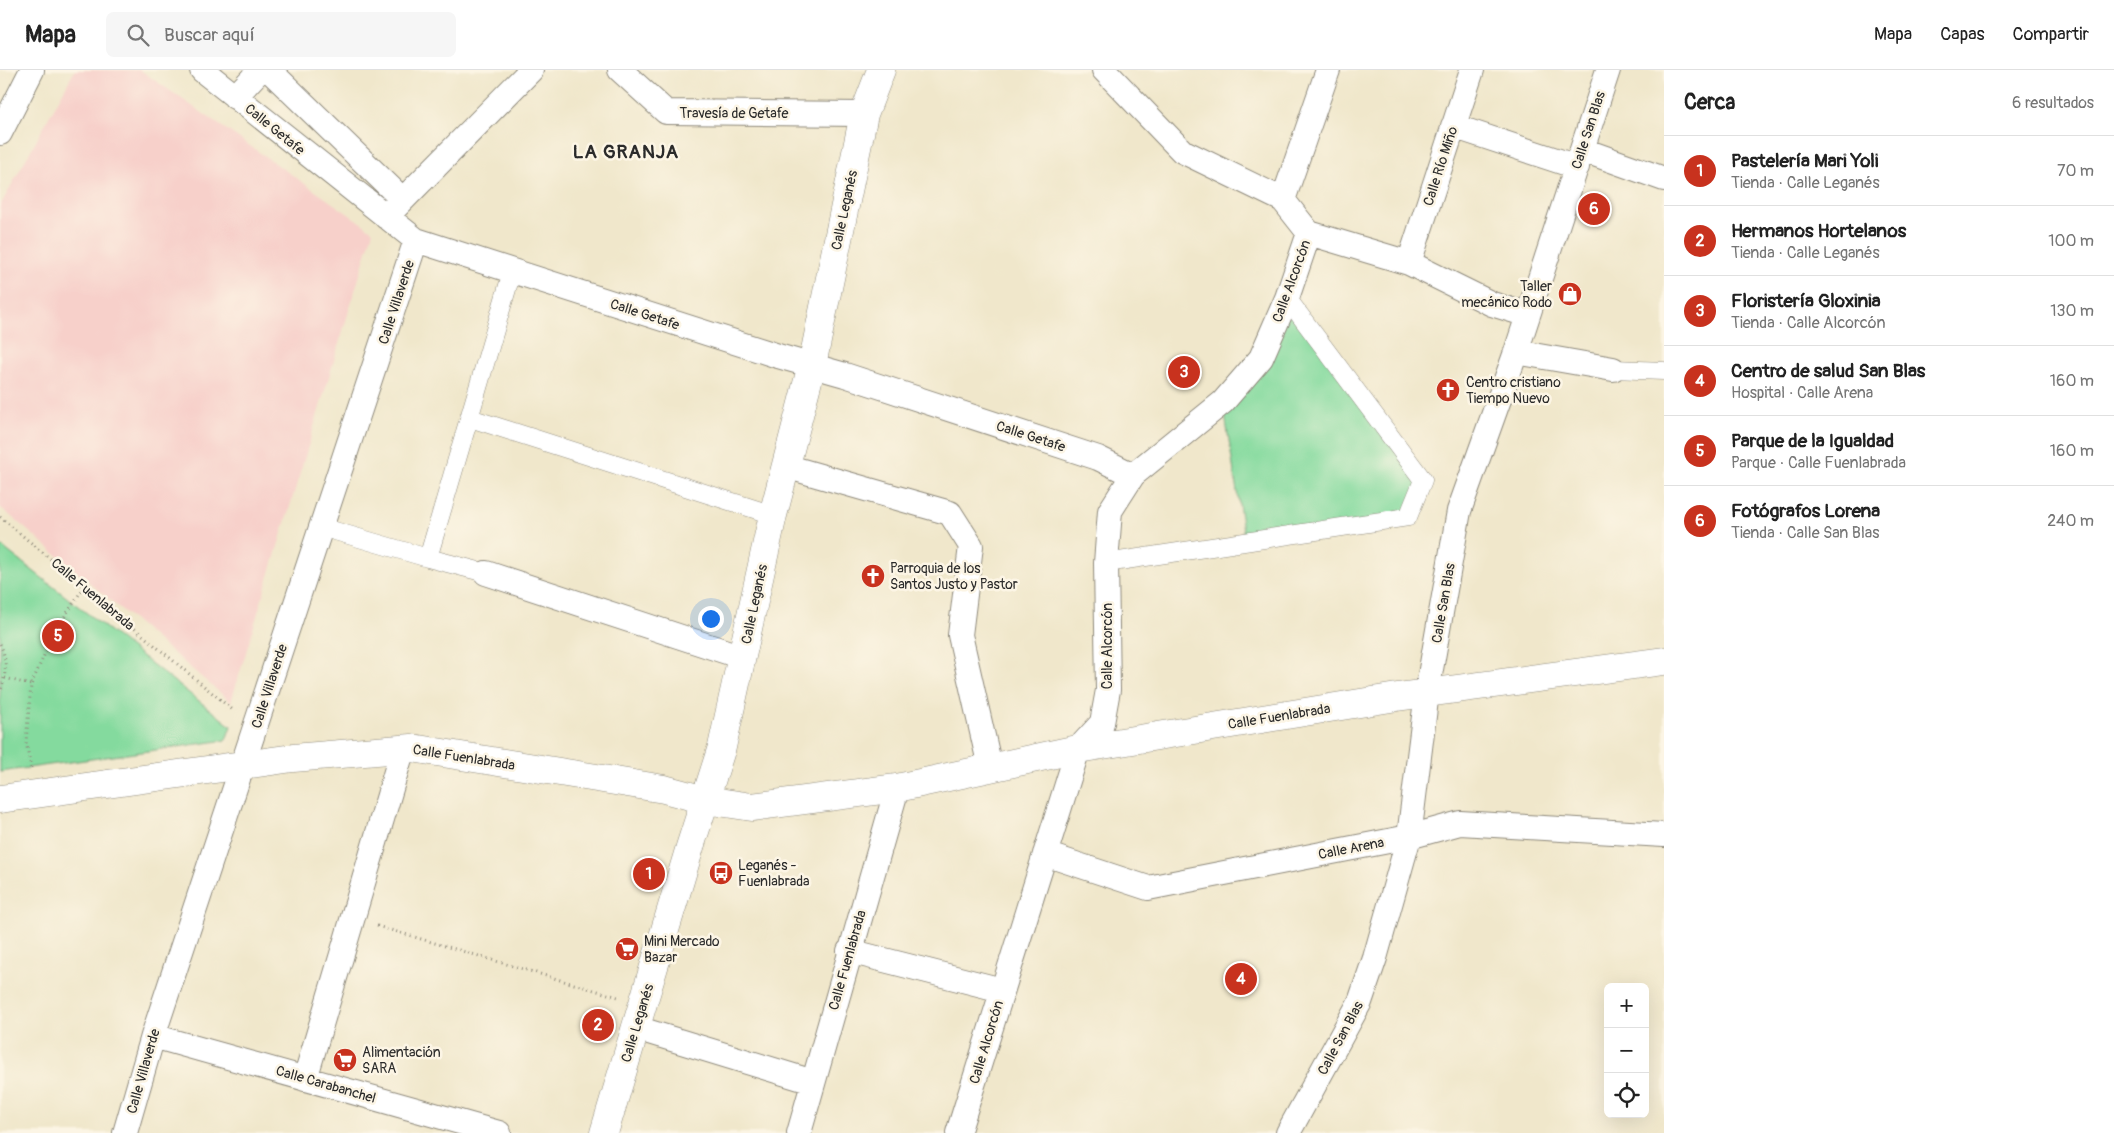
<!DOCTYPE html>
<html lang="es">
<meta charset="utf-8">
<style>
:root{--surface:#fff;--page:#f6f6f6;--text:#222;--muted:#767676;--line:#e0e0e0;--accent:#c8321e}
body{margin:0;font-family:Pangolin,sans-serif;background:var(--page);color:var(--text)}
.controls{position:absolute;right:15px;bottom:15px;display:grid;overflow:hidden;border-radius:8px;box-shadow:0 5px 20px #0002}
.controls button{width:45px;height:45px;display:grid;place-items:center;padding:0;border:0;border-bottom:1px solid var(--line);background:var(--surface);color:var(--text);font:25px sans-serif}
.you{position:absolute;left:710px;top:548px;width:18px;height:18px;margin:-12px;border:4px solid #fff;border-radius:50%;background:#1a73e8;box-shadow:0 0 0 8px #1a73e833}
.badge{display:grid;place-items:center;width:32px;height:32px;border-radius:50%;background:var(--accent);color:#fff;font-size:16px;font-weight:700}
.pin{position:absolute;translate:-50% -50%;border:2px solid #fff;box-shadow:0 1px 5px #0006}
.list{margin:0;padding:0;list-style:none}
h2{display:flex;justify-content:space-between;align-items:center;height:65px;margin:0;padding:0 20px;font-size:21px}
h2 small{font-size:16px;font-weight:400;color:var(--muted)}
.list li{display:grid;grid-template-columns:32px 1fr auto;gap:15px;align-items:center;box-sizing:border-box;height:70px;padding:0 20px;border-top:1px solid var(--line)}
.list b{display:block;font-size:19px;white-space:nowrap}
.list p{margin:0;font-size:16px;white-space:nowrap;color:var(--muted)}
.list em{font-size:16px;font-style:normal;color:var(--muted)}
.icon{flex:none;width:28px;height:28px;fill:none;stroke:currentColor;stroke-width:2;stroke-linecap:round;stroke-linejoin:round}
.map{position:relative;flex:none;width:1664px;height:1063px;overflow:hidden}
header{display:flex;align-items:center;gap:30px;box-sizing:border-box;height:70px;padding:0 25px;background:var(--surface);border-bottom:1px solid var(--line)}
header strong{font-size:24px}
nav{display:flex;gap:28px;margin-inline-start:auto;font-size:18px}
.search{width:350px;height:45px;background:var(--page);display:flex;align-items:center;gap:12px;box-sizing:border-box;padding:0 18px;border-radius:8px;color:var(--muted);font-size:19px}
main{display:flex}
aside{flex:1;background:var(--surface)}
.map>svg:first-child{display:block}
.built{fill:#f7d0ca}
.green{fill:#84da9e;stroke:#588264}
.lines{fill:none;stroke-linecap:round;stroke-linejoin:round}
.pedestrian-casing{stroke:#8e897b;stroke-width:19}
.minor-casing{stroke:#8e897b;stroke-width:26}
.tertiary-casing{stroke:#8e897b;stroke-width:29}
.path{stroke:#8e897b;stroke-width:3;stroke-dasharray:1 4;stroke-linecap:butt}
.pedestrian{stroke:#fff;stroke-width:18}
.minor{stroke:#fff;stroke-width:24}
.tertiary{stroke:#fff;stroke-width:28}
.labels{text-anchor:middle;stroke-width:5;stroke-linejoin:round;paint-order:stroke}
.street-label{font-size:14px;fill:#2b2b2b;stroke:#fcf5e5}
.poi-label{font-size:14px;fill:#2b2b2b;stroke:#fcf5e5;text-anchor:start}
.district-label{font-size:19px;font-weight:bold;letter-spacing:1px;fill:#2b2b2b;stroke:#fcf5e5}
</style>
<header>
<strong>Mapa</strong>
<div class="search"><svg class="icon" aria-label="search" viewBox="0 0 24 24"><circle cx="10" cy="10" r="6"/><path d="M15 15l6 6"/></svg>Buscar aquí</div>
<nav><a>Mapa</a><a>Capas</a><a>Compartir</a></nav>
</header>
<main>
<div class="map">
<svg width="1664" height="1063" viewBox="0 0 1664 1063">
<rect width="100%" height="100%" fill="#fcf5e5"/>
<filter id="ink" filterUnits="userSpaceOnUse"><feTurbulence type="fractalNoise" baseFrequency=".02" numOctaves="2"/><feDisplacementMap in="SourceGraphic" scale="10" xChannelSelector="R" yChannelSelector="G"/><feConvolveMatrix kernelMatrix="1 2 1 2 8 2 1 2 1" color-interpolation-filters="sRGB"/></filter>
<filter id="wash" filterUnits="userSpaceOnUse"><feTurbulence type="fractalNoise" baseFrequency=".0096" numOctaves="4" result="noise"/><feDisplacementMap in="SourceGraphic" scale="20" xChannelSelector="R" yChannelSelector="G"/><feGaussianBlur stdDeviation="1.12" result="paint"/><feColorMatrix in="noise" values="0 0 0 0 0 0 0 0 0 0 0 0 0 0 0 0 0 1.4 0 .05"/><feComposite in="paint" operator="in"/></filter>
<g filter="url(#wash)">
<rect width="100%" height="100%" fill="#f0e7cb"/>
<path class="built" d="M75 0H140L373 161 231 632 0 437V136Z"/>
<path class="green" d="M1287 228 1423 410 1408 447 1245 473 1223 332Z
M0 475 231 656 226 670 0 702Z"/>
</g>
<g filter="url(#ink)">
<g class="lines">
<g class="pedestrian-casing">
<path id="pedestrian" d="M1613 299 1664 301
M470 348 773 445
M321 457 428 488
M1106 493 1408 447 1423 410 1287 228
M486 503 428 488 512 202"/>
</g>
<g class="minor-casing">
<path id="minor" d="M202 0 416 170 778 286 845 305 1098 388 1133 405
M269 0 403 130
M620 0 666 42 864 44
M1104 0 1182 81 1283 130 1309 163 1409 193 1492 234 1528 245
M235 27 260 0
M1453 56 1577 97
M0 63 32 0
M1583 80 1664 109
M1283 130 1328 0
M386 147 531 0
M1409 193 1472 0
M1516 282 1613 299
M785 396 950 443 971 476 960 565 990 697
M486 503 742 587
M1045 784 1148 818 1409 767 1460 753 1664 765
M849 881 1002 920
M636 958 813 1012
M153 966 499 1063
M305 1009 403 678
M125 1063 153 966 416 170
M799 1063 897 718
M958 1063 1078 679 1102 653 1108 620 1106 493 1110 441 1133 405 1223 332 1261 288 1287 228 1309 163
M1288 1063 1360 932 1375 888 1409 767 1427 622 1459 441 1516 282 1608 0"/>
</g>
<g class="tertiary-casing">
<path id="tertiary" d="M0 729 293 688 412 678 664 719 705 730 752 737 897 718 1078 679 1397 627 1664 591
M604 1063 690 777 722 677 773 445 812 295 864 44 881 0"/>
</g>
<path class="path" d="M0 447 234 641
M0 574C8 590 6 606 0 622
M5 608 31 615
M31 698 26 672 31 615 54 563 84 517
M377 856 618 927"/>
<use href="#pedestrian" class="pedestrian"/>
<use href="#minor" class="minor"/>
<use href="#tertiary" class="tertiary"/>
</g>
</g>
<defs>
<g id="shop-disc" transform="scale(1.25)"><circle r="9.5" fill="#c8321e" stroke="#fcf5e5"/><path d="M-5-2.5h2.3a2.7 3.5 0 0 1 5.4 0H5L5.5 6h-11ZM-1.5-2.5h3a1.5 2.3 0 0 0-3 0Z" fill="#fff"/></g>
<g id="church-disc" transform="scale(1.25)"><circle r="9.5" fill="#c8321e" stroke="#fcf5e5"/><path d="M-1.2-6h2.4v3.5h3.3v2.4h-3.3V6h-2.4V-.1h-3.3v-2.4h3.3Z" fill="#fff"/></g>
<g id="bus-disc" transform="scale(1.25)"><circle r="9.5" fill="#c8321e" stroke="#fcf5e5"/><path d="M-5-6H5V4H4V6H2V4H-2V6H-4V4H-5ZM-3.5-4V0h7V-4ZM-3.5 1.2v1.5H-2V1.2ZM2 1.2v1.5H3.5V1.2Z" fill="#fff"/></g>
<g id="supermarket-disc" transform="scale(1.25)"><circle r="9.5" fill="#c8321e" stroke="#fcf5e5"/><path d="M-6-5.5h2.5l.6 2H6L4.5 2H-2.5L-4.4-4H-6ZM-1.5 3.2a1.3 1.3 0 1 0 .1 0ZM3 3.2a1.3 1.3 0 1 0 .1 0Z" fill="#fff"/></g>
</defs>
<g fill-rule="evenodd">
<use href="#shop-disc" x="1570" y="224"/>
<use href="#church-disc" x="1448" y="320"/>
<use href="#church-disc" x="873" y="506"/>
<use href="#bus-disc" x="721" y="803"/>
<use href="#supermarket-disc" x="627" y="879"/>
<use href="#supermarket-disc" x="345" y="990"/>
</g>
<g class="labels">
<g class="street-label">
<text x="734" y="48">Travesía de Getafe</text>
<text transform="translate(275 59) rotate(39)" y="5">Calle Getafe</text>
<text transform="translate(1588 60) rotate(-72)" y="5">Calle San Blas</text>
<text transform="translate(1440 96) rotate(-72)" y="5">Calle Río Miño</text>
<text transform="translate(844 140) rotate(-78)" y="5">Calle Leganés</text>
<text transform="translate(1291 211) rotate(-70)" y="5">Calle Alcorcón</text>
<text transform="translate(396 232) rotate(-72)" y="5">Calle Villaverde</text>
<text transform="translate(645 244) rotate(18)" y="5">Calle Getafe</text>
<text transform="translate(1031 366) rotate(18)" y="5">Calle Getafe</text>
<text transform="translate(93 524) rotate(40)" y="5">Calle Fuenlabrada</text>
<text transform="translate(1443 533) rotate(-80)" y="5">Calle San Blas</text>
<text transform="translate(754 534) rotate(-78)" y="5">Calle Leganés</text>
<text transform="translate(1107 576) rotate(-90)" y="5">Calle Alcorcón</text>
<text transform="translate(269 616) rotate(-72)" y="5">Calle Villaverde</text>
<text transform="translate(1279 646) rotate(-9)" y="5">Calle Fuenlabrada</text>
<text transform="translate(464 687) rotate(9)" y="5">Calle Fuenlabrada</text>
<text transform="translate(1351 778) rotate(-11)" y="5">Calle Arena</text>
<text transform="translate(847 890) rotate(-74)" y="5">Calle Fuenlabrada</text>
<text transform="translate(637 953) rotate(-73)" y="5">Calle Leganés</text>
<text transform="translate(1340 968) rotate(-62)" y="5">Calle San Blas</text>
<text transform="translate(986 972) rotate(-73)" y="5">Calle Alcorcón</text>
<text transform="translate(143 1001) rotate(-74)" y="5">Calle Villaverde</text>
<text transform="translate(326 1014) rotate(16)" y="5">Calle Carabanchel</text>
</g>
<g class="poi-label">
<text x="1552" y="221" text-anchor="end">Taller<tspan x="1552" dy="16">mecánico Rodo</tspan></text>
<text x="1466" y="317">Centro cristiano<tspan x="1466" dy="16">Tiempo Nuevo</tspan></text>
<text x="890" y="503">Parroquia de los<tspan x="890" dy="16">Santos Justo y Pastor</tspan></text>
<text x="738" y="800">Leganés -<tspan x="738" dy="16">Fuenlabrada</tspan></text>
<text x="644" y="876">Mini Mercado<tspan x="644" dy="16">Bazar</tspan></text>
<text x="362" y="987">Alimentación<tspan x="362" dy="16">SARA</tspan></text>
</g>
<g class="district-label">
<text x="626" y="88">LA GRANJA</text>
</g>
</g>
</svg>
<div class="controls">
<button>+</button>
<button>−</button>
<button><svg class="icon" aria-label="locate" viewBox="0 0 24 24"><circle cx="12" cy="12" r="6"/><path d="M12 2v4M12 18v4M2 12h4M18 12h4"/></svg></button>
</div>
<div class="you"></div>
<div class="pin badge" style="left:649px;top:804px">1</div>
<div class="pin badge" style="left:598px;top:955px">2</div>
<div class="pin badge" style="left:1184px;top:302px">3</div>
<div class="pin badge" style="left:1241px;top:909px">4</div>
<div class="pin badge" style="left:58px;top:566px">5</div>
<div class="pin badge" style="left:1594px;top:139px">6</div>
</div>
<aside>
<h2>Cerca<small>6 resultados</small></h2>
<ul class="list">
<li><span class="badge">1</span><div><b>Pastelería Mari Yoli</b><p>Tienda · Calle Leganés</p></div><em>70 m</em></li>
<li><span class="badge">2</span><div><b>Hermanos Hortelanos</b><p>Tienda · Calle Leganés</p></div><em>100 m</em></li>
<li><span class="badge">3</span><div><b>Floristería Gloxinia</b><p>Tienda · Calle Alcorcón</p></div><em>130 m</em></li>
<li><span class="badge">4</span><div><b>Centro de salud San Blas</b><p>Hospital · Calle Arena</p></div><em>160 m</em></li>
<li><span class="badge">5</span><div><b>Parque de la Igualdad</b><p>Parque · Calle Fuenlabrada</p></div><em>160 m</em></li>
<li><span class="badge">6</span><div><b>Fotógrafos Lorena</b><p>Tienda · Calle San Blas</p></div><em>240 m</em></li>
</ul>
</aside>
</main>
